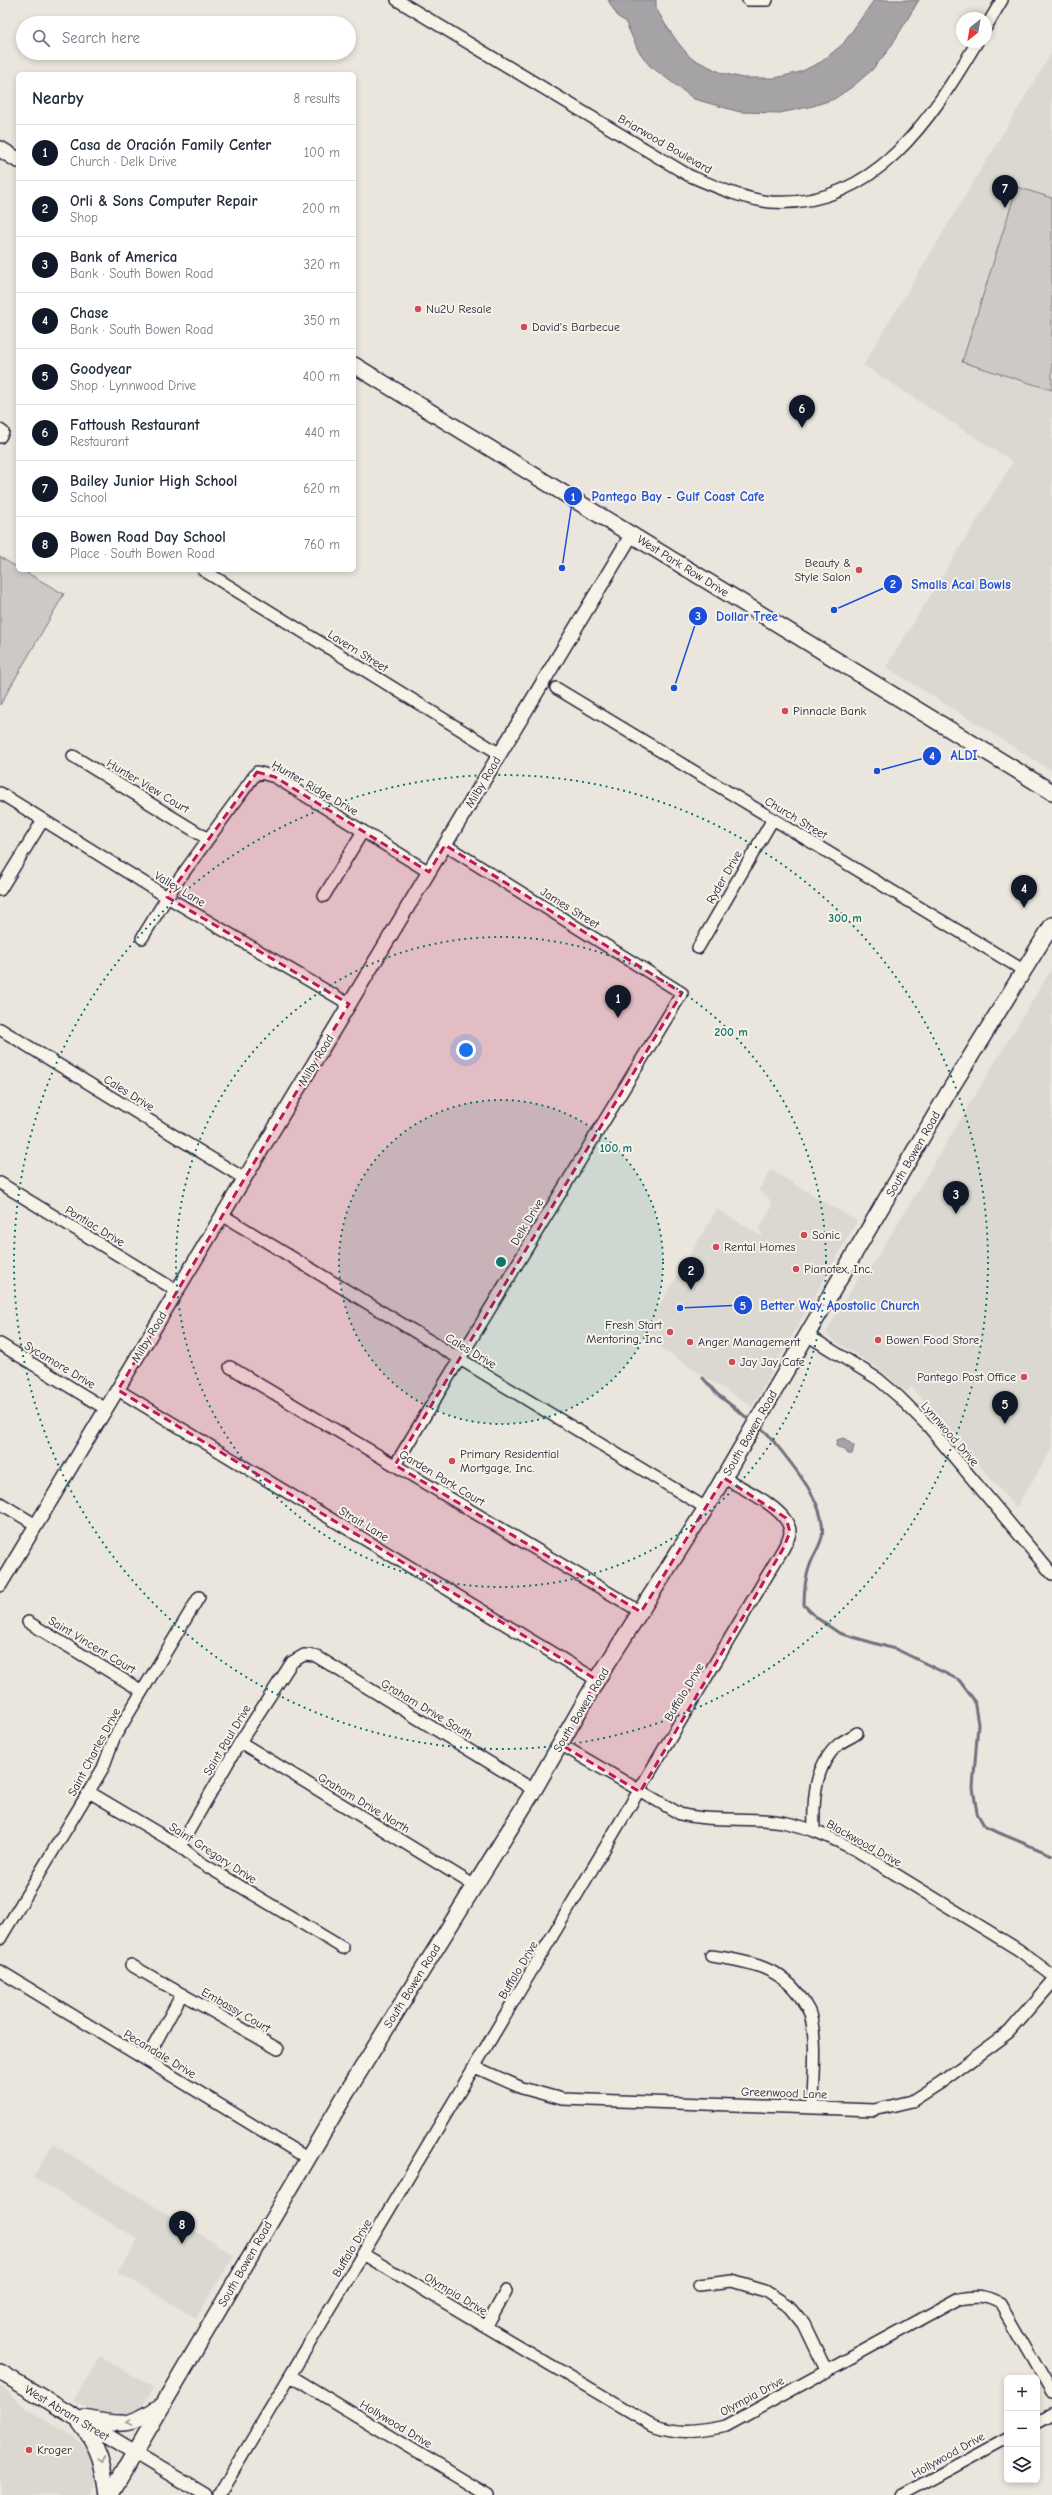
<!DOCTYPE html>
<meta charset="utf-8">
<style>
:root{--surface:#fff;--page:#f2f2f3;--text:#1f2937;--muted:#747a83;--line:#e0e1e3;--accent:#111827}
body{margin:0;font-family:"Comic Neue",sans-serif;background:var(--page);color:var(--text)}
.controls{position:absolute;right:12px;bottom:12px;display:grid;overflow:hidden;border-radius:6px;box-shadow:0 2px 6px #0003}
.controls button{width:36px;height:36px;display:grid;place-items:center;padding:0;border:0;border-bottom:1px solid var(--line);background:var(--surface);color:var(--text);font:20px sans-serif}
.compass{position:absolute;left:956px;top:12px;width:36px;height:36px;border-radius:50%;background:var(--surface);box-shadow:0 2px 6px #0003;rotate:211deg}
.you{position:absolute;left:466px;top:1050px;width:14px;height:14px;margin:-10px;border:3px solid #fff;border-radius:50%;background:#1a73e8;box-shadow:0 0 0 6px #1a73e833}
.badge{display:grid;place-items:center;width:26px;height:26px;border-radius:50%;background:var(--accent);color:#fff;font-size:13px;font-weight:700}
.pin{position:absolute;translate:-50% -33px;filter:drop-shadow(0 1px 2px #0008)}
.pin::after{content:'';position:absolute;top:21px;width:14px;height:12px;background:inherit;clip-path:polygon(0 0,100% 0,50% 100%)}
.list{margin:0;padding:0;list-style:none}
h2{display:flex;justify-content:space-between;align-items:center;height:52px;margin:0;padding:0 16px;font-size:17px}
h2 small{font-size:13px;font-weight:400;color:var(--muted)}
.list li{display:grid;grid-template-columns:26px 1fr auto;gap:12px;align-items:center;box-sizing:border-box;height:56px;padding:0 16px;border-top:1px solid var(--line)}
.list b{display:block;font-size:15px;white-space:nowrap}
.list p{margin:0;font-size:13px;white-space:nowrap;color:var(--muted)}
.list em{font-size:13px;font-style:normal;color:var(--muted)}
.icon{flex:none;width:22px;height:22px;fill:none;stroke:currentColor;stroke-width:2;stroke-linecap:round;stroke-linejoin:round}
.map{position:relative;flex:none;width:1052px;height:2495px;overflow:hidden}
.search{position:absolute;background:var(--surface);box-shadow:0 2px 6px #0003;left:16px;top:16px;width:340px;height:44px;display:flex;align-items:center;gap:10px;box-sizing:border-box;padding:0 14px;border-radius:22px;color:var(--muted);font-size:15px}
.panel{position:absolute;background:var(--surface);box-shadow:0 2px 6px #0003;left:16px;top:72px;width:340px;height:500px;border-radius:6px}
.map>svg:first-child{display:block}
.built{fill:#dbd8d2}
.green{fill:#cdc9c6;stroke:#787680}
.water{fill:#a6a3a6;stroke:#716f7b}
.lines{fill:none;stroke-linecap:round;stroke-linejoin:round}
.stream{stroke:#716f7b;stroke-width:3}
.minor-casing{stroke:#22223b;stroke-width:14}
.tertiary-casing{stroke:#22223b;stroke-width:16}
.secondary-casing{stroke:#22223b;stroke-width:18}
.minor{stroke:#f7f3e8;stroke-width:11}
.tertiary{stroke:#f7f3e8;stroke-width:13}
.secondary{stroke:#f7f3e8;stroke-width:15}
.oneway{stroke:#97959a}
.marked{fill:#c2185b;fill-opacity:0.2;stroke:#c2185b;stroke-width:3;stroke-dasharray:8 5;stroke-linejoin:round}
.ring{fill:none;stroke:#0f766e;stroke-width:2;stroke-dasharray:2 4}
.poi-dot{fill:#d1495b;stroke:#f7f3e8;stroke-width:1.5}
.labels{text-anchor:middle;stroke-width:4;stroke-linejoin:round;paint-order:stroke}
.street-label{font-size:12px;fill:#22223b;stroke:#f7f3e8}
.poi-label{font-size:12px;fill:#22223b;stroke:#f7f3e8;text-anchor:start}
.centre{fill:#0f766e;stroke:#f7f3e8;stroke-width:2}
.ring-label{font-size:12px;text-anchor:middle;font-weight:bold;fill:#0f766e;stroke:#f7f3e8;stroke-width:4;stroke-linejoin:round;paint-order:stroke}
.leader{fill:none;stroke:#1d4ed8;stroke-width:1.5}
.callout-dot{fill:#1d4ed8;stroke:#f7f3e8;stroke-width:1.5}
.mark-label{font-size:12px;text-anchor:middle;font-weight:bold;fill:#fff}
.callout-label{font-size:13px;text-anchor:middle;font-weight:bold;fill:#1d4ed8;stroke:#f7f3e8;stroke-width:4;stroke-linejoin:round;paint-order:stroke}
</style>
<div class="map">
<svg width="1052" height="2495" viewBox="0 0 1052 2495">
<rect width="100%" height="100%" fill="#eae6de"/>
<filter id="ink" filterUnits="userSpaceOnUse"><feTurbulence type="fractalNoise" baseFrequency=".025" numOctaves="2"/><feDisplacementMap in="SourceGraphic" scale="8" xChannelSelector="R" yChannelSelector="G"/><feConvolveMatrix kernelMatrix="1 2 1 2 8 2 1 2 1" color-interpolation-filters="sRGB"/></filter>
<g filter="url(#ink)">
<path class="built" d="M1052 52V771L886 667 1013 462 863 365Z
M1052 968V1449L1016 1508 911 1386 907 1392 876 1367 827 1336 826 1332 866 1266 870 1269Z
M771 1170 857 1221 752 1407 641 1336 717 1209 763 1237 759 1228 772 1207 768 1197 758 1191Z
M53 2144 234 2255 196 2318 118 2272 138 2239 33 2177Z
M100 2356 154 2388 138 2412 130 2416H101L73 2401Z
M0 2385 27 2409 74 2437 88 2450 95 2461 97 2474 95 2483 88 2495H0Z"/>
<path class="green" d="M1017 187 1052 198V390L962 362Z
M0 557 18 568V570H22L64 594 0 705Z"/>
<path class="water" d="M608 0H656V8L665 24 679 44 691 58 722 73 743 78H775L800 72 821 62 843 44 874 0H919L890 48 872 70 852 87 834 99 813 106 780 113 740 112 694 99 649 65 638 50 625 21 618 17Z
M844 1438 854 1446 852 1454H848L845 1450 836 1446 837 1440Z"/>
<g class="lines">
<path class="stream" d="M703 1378 717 1394 751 1421
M759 1427 767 1433C787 1459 828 1502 822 1537 820 1546 813 1556 810 1565 805 1578 804 1591 804 1605L817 1618 839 1633 898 1650 959 1680 974 1700 978 1724 973 1788 977 1813 985 1827 1052 1855"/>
<g class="minor-casing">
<path id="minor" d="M397 0 688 175C714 186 742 199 771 202 874 209 931 119 977 42
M748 0H767
M986 27 1002 0
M0 430 3 432 0 437
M203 570 500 754
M556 688 1023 970
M73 756 208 839
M0 793 167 897 349 1004
M0 890 43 820
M324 896 363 831
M142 938 174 886 257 772 275 777 429 872
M698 948 773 819
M0 1029 245 1179
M0 1183 177 1291
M222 1215 706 1508
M807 1335 878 1379 898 1396 928 1426 1052 1574
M0 1344 106 1409
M230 1367 641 1612
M118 1390 597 1680
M395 1465 682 993 445 845
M0 1503 36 1525
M28 1622 142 1691
M240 1742 475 1886
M560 1744 680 1814C716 1823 752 1816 787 1823 812 1828 833 1839 856 1850L1019 1950 1052 1975
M89 1792 180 1846 198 1861 343 1948
M814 1830C813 1801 814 1765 839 1744 844 1740 852 1737 857 1733
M180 1846 240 1742 292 1662 304 1655 316 1656 534 1790
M0 1939 103 1768 114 1738 199 1597
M711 1956C747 1961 783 1967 803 2001 805 2005 809 2010 810 2014 818 2043 813 2077 813 2106
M131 1965 278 2049
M0 1971 307 2158
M146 2060 182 1994
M475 2067 522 2088 562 2099 874 2110 912 2101 940 2083 1009 2032 1052 1982
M363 2254 652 2425C681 2435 696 2432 726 2426L960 2298C975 2295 986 2295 1000 2303L1052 2393
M699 2285 732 2281 765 2291 790 2307 804 2324 827 2372
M486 2327 506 2291
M291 2376 488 2495
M1037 2422 1052 2414
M219 2495 783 1549C785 1545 790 1537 790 1532 790 1510 742 1488 724 1478
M902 2495 1007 2438"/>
</g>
<g class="tertiary-casing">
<path id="tertiary" d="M0 1585 632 534
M135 2453 205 2495"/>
</g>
<g class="secondary-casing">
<path id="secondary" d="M0 149 18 160
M354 365 1052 792
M0 2372 135 2453
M84 2418C119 2425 129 2428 159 2407
M80 2423C100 2448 103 2464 107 2495
M110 2495 347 2092 534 1790 597 1680 706 1508 948 1093 1052 925"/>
</g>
<use href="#minor" class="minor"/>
<use href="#tertiary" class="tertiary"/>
<use href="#secondary" class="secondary"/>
</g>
<defs><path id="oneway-chevron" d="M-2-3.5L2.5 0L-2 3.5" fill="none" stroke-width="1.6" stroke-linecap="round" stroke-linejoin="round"/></defs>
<g class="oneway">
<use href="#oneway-chevron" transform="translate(129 2422) rotate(170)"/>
<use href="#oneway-chevron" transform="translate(102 2460) rotate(73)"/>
</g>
</g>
<path class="marked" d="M257 772 275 777 429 872 445 845 682 993 395 1465 641 1612 724 1478 786 1518 790 1532 783 1549 640 1792 560 1744 597 1680 118 1390 349 1004 167 897Z"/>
<circle cx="501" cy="1262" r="162" fill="#0f766e" fill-opacity=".12"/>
<g class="ring">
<circle cx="501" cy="1262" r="162"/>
<circle cx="501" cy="1262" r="325"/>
<circle cx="501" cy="1262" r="487"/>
</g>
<g class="poi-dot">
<circle cx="418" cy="309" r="4"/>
<circle cx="524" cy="327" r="4"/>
<circle cx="859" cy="570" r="4"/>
<circle cx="785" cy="711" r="4"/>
<circle cx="804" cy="1235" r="4"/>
<circle cx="716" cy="1247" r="4"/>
<circle cx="796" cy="1269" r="4"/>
<circle cx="670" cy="1332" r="4"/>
<circle cx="878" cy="1340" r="4"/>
<circle cx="690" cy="1342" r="4"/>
<circle cx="732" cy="1362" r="4"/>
<circle cx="1024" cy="1377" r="4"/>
<circle cx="452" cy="1461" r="4"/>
<circle cx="29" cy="2450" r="4"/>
</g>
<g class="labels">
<g class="street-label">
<text transform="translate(665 144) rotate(30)" y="4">Briarwood Boulevard</text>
<text transform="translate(683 566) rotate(32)" y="4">West Park Row Drive</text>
<text transform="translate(358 651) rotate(32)" y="4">Lavern Street</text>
<text transform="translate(483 782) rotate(-59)" y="4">Milby Road</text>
<text transform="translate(148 786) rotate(31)" y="4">Hunter View Court</text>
<text transform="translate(315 788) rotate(30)" y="4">Hunter Ridge Drive</text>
<text transform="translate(796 818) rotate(31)" y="4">Church Street</text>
<text transform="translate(724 877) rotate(-60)" y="4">Ryder Drive</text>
<text transform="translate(180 889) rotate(31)" y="4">Valley Lane</text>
<text transform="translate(570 908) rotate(32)" y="4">James Street</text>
<text transform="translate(316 1060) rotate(-59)" y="4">Milby Road</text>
<text transform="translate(129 1093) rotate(32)" y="4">Cales Drive</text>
<text transform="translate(913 1154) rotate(-60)" y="4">South Bowen Road</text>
<text transform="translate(527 1222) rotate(-59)" y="4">Delk Drive</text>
<text transform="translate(95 1226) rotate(31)" y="4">Pontiac Drive</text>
<text transform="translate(149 1337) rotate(-59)" y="4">Milby Road</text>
<text transform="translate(471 1351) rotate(31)" y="4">Cales Drive</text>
<text transform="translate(60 1365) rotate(31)" y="4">Sycamore Drive</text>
<text transform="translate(750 1433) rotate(-60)" y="4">South Bowen Road</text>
<text transform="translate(950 1434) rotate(49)" y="4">Lynnwood Drive</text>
<text transform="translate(442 1478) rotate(31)" y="4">Garden Park Court</text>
<text transform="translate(364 1524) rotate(31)" y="4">Strait Lane</text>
<text transform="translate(92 1645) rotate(31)" y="4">Saint Vincent Court</text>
<text transform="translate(684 1692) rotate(-59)" y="4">Buffalo Drive</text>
<text transform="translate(427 1709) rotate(31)" y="4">Graham Drive South</text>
<text transform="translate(581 1710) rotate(-59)" y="4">South Bowen Road</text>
<text transform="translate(227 1740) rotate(-59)" y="4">Saint Paul Drive</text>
<text transform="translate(94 1752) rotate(-62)" y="4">Saint Charles Drive</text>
<text transform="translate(364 1803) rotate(31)" y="4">Graham Drive North</text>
<text transform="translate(864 1843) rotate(29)" y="4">Blackwood Drive</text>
<text transform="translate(213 1853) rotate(33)" y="4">Saint Gregory Drive</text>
<text transform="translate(518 1970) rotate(-59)" y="4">Buffalo Drive</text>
<text transform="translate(412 1986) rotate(-58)" y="4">South Bowen Road</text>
<text transform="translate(236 2010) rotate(30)" y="4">Embassy Court</text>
<text transform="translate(160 2054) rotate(31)" y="4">Pecandale Drive</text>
<text transform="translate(784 2093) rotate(2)" y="4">Greenwood Lane</text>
<text transform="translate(352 2248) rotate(-59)" y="4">Buffalo Drive</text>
<text transform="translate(245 2264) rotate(-60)" y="4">South Bowen Road</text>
<text transform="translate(456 2294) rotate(31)" y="4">Olympia Drive</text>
<text transform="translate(752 2396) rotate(-28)" y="4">Olympia Drive</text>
<text transform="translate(67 2413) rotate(31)" y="4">West Abram Street</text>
<text transform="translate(396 2424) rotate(31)" y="4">Hollywood Drive</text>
<text transform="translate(948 2455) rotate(-29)" y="4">Hollywood Drive</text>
</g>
<g class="poi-label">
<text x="426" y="313">Nu2U Resale</text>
<text x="532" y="331">David's Barbecue</text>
<text x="851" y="567" text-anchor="end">Beauty &amp;<tspan x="851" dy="14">Style Salon</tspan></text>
<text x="793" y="715">Pinnacle Bank</text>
<text x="812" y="1239">Sonic</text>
<text x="724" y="1251">Rental Homes</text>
<text x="804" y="1273">Pianotex, Inc.</text>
<text x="662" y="1329" text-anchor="end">Fresh Start<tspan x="662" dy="14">Mentoring, Inc</tspan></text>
<text x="886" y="1344">Bowen Food Store</text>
<text x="698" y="1346">Anger Management</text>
<text x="740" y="1366">Jay Jay Cafe</text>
<text x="1016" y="1381" text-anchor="end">Pantego Post Office</text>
<text x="460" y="1458">Primary Residential<tspan x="460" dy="14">Mortgage, Inc.</tspan></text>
<text x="37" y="2454">Kroger</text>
</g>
</g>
<circle cx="501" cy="1262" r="6" class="centre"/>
<g class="ring-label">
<text x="845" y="922">300 m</text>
<text x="731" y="1036">200 m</text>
<text x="616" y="1152">100 m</text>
</g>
<path class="leader" d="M562 568L573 496M834 610L893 584M674 688L698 616M877 771L932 756M680 1308L743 1305"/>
<g class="callout-dot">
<circle cx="562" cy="568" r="4"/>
<circle cx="834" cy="610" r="4"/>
<circle cx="674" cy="688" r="4"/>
<circle cx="877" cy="771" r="4"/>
<circle cx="680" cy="1308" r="4"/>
<circle cx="573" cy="496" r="10"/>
<circle cx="893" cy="584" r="10"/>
<circle cx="698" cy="616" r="10"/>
<circle cx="932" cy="756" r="10"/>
<circle cx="743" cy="1305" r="10"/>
</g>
<g class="mark-label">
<text x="573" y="501">1</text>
<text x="893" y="588">2</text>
<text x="698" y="620">3</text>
<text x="932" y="760">4</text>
<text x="743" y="1310">5</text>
</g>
<g class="callout-label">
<text x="678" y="501">Pantego Bay - Gulf Coast Cafe</text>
<text x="961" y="589">Smalls Acai Bowls</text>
<text x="747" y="621">Dollar Tree</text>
<text x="964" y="760">ALDI</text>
<text x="840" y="1310">Better Way Apostolic Church</text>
</g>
</svg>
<div class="controls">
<button>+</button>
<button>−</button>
<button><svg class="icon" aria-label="layers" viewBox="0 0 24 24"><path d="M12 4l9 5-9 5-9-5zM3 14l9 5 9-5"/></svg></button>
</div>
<svg class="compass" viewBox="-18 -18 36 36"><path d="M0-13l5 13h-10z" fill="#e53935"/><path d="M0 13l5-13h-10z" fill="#747a83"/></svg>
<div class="you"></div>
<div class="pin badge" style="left:618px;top:1018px">1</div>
<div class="pin badge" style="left:691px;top:1290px">2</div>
<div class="pin badge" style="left:956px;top:1214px">3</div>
<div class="pin badge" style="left:1024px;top:908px">4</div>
<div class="pin badge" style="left:1005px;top:1424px">5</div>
<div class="pin badge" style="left:802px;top:428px">6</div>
<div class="pin badge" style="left:1005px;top:208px">7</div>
<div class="pin badge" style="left:182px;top:2244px">8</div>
<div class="search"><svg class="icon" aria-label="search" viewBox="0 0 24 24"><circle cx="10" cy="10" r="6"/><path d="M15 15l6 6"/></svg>Search here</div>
<section class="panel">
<h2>Nearby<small>8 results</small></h2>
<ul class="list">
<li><span class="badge">1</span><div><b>Casa de Oración Family Center</b><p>Church · Delk Drive</p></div><em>100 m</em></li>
<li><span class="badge">2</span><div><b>Orli &amp; Sons Computer Repair</b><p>Shop</p></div><em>200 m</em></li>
<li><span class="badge">3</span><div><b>Bank of America</b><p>Bank · South Bowen Road</p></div><em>320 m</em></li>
<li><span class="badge">4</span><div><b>Chase</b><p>Bank · South Bowen Road</p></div><em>350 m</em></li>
<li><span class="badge">5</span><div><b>Goodyear</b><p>Shop · Lynnwood Drive</p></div><em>400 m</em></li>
<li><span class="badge">6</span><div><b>Fattoush Restaurant</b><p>Restaurant</p></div><em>440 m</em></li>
<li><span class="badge">7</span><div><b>Bailey Junior High School</b><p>School</p></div><em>620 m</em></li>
<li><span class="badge">8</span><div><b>Bowen Road Day School</b><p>Place · South Bowen Road</p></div><em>760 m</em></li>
</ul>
</section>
</div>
